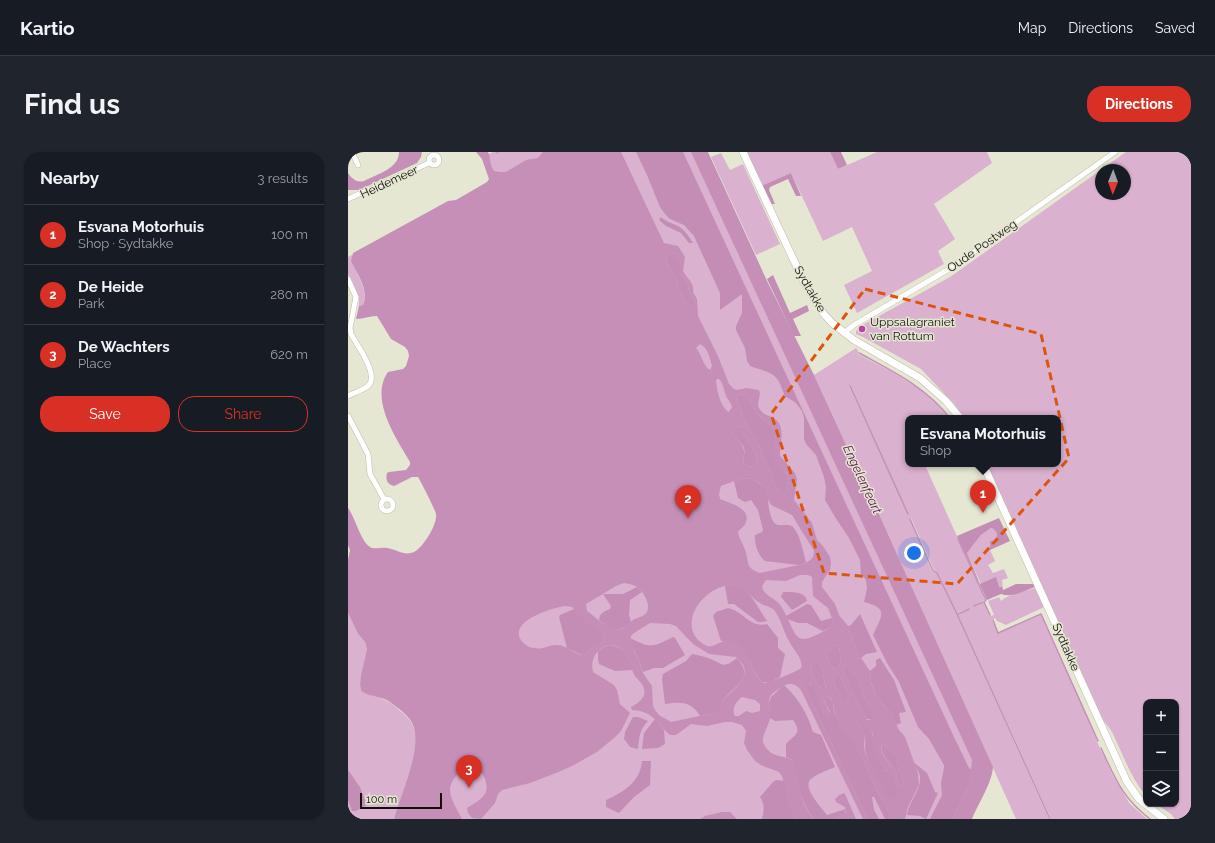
<!DOCTYPE html>
<meta charset="utf-8">
<style>
:root{--surface:#171b24;--page:#20242c;--text:#f1f3f6;--muted:#9ea1a6;--line:#363941;--accent:#d93025}
body{margin:0;font-family:Raleway,sans-serif;background:var(--page);color:var(--text)}
.controls{position:absolute;right:12px;bottom:12px;display:grid;overflow:hidden;border-radius:8px;box-shadow:0 1px 3px #0004}
.controls button{width:36px;height:36px;display:grid;place-items:center;padding:0;border:0;border-bottom:1px solid var(--line);background:var(--surface);color:var(--text);font:20px sans-serif}
.compass{position:absolute;left:747px;top:12px;width:36px;height:36px;border-radius:50%;background:var(--surface);box-shadow:0 1px 3px #0004;rotate:181deg}
.scale{position:absolute;left:12px;bottom:10px;width:82px;box-sizing:border-box;padding-left:4px;border:2px solid #10100a;border-top:0;font-size:11px;line-height:14px;white-space:nowrap;color:#10100a;-webkit-text-stroke:3px #e5e7d3;paint-order:stroke}
.you{position:absolute;left:566px;top:401px;width:14px;height:14px;margin:-10px;border:3px solid #fff;border-radius:50%;background:#1a73e8;box-shadow:0 0 0 6px #1a73e833}
.badge{display:grid;place-items:center;width:26px;height:26px;border-radius:50%;background:var(--accent);color:#fff;font-size:13px;font-weight:700}
.pin{position:absolute;translate:-50% -33px;filter:drop-shadow(0 1px 2px #0008)}
.pin::after{content:'';position:absolute;top:21px;width:14px;height:12px;background:inherit;clip-path:polygon(0 0,100% 0,50% 100%)}
.popup{position:absolute;left:557px;top:263px;width:156px;height:52px;box-sizing:border-box;display:grid;place-content:center;border-radius:8px;background:var(--surface);filter:drop-shadow(0 1px 3px #0005);font-size:13px;white-space:nowrap;color:var(--muted)}
.popup b{font-size:15px;color:var(--text)}
.popup::after{content:'';position:absolute;left:50%;top:100%;margin-left:-8px;border:8px solid transparent;border-top-color:var(--surface)}
.list{margin:0;padding:0;list-style:none}
h2{display:flex;justify-content:space-between;align-items:center;height:52px;margin:0;padding:0 16px;font-size:17px}
h2 small{font-size:13px;font-weight:400;color:var(--muted)}
.list li{display:grid;grid-template-columns:26px 1fr auto;gap:12px;align-items:center;box-sizing:border-box;height:60px;padding:0 16px;border-top:1px solid var(--line)}
.list b{display:block;font-size:15px;white-space:nowrap}
.list p{margin:0;font-size:13px;white-space:nowrap;color:var(--muted)}
.list em{font-size:13px;font-style:normal;color:var(--muted)}
.actions{display:flex;gap:8px;padding:12px 16px}
.actions a{flex:1;padding:9px 0;border:1px solid var(--accent);border-radius:16px;text-align:center;font-size:14px;color:var(--accent)}
.actions .main{background:var(--accent);color:#fff}
.icon{flex:none;width:22px;height:22px;fill:none;stroke:currentColor;stroke-width:2;stroke-linecap:round;stroke-linejoin:round}
.map{position:relative;flex:none;width:843px;height:667px;overflow:hidden;border-radius:16px}
header{display:flex;align-items:center;gap:24px;box-sizing:border-box;height:56px;padding:0 20px;background:var(--surface);border-bottom:1px solid var(--line)}
header strong{font-size:19px}
nav{display:flex;gap:22px;margin-inline-start:auto;font-size:14px}
.intro{display:flex;align-items:center;justify-content:space-between;box-sizing:border-box;height:96px;padding:0 24px}
h1{margin:0;font-size:28px}
.button{padding:10px 18px;border-radius:16px;background:var(--accent);color:#fff;font-size:14px;font-weight:700}
main{display:flex;gap:24px;padding:0 24px}
aside{flex:1;background:var(--surface);border-radius:16px;box-shadow:0 1px 3px #0004}
.map>svg:first-child{display:block}
.green{fill:#dab1cf;fill-rule:evenodd}
.forest{fill:#c38db6}
.water{fill:#c58fb8;fill-rule:evenodd}
.lines{fill:none;stroke-linecap:round;stroke-linejoin:round}
.stream{stroke:#c58fb8;stroke-width:1.5}
.street-casing{stroke:#bbbcaa;stroke-width:6}
.secondary-casing{stroke:#bbbcaa;stroke-width:8}
.street{stroke:#fff;stroke-width:5}
.secondary{stroke:#fff;stroke-width:7}
.marked{fill:none;stroke:#dd550c;stroke-width:3;stroke-dasharray:8 5;stroke-linejoin:round}
.poi-dot{fill:#b746a2;stroke:#e5e7d3;stroke-width:1.5}
.labels{text-anchor:middle;stroke-width:3;stroke-linejoin:round;paint-order:stroke}
.street-label{font-size:12px;fill:#10100a;stroke:#e5e7d3}
.poi-label{font-size:12px;fill:#10100a;stroke:#e5e7d3;text-anchor:start}
.water-label{font-size:13px;font-style:italic;fill:#59194e;stroke:#e5e7d3}
</style>
<header>
<strong>Kartio</strong>
<nav><a>Map</a><a>Directions</a><a>Saved</a></nav>
</header>
<div class="intro"><h1>Find us</h1><a class="button">Directions</a></div>
<main>
<aside>
<h2>Nearby<small>3 results</small></h2>
<ul class="list">
<li><span class="badge">1</span><div><b>Esvana Motorhuis</b><p>Shop · Sydtakke</p></div><em>100 m</em></li>
<li><span class="badge">2</span><div><b>De Heide</b><p>Park</p></div><em>280 m</em></li>
<li><span class="badge">3</span><div><b>De Wachters</b><p>Place</p></div><em>620 m</em></li>
</ul>
<div class="actions"><a class="main">Save</a><a>Share</a></div>
</aside>
<div class="map">
<svg width="843" height="667" viewBox="0 0 843 667">
<rect width="100%" height="100%" fill="#e5e7d3"/>
<path class="green" d="M145 0H344L625 609 623 630 607 667H88L147 29 138 3Z
M397 0H482L490 17 529 0H639L644 11 586 52 607 87 590 99 596 112 509 161 496 133 524 119 504 75 475 89 443 21 413 34Z
M778 0H843V667H827L823 662 808 652H828V550H798V644C783 626 775 603 765 582 762 576 756 570 752 564L638 312H710V266H615L607 253 573 217 515 185 508 182V179L511 175 602 125ZM753 18H777V42H753Z
M373 1 382 18 395 12 432 92 408 103 363 5Z
M4 103C4 121 23 136 15 153L11 154V145L0 122V105Z
M508 196 510 199V202C542 219 579 236 601 266H560V312H579L577 313 634 440 637 448 626 454V455L636 451 642 464 646 463 640 449 651 445 653 449C661 441 676 440 687 436L696 455 658 473 649 469 647 466 644 468 650 481 693 463 740 566 751 594 766 626 782 652 799 667H703L610 463 621 456 609 461 589 420 586 418 563 366H562L584 420 589 422 609 463 701 667H668L548 400 528 355 506 310 466 223ZM501 234H502L560 362Z
M643 376C649 378 650 383 648 388L642 389V398L647 409 640 413 645 421 656 417 660 426 654 428 655 438 633 432 619 401 633 383Z
M0 461 10 482 17 490 19 497 12 533 13 539C22 543 31 545 39 549 44 551 48 555 51 558 56 562 61 566 64 572 76 594 52 643 46 667H0Z"/>
<path class="forest" d="M288 0H335L606 585 621 616 624 618 622 629 605 667H582L594 643 593 631 596 616V613L581 587 570 575 551 530 539 511 525 483C534 464 541 456 516 450L519 436 518 428 513 422 512 408 501 386 487 365 477 348 478 336 476 325 468 303 458 292 456 287V266L454 259 448 251 437 244C435 240 434 236 432 232 427 219 414 219 402 214L399 209 397 196 388 178V174L394 161V142L372 158V141L346 84 336 73 322 67 317 62 312 55 299 23Z
M482 0H493L499 13 490 17Z
M443 21 453 44H448L440 27 422 35 421 38 427 52H422L413 34Z
M313 65C318 70 324 71 330 74 337 78 341 85 345 91H341L333 81 318 74 311 68Z
M323 101 326 102 327 105 332 110V121L340 133 341 140 347 150 345 154C335 152 332 136 328 128 325 120 317 114 319 105Z
M425 123 442 161 459 153 461 159 445 167 453 184H446L419 127Z
M392 242 400 244C403 252 407 260 413 265 418 270 423 272 426 278 430 286 424 294 425 302 427 312 436 317 441 325L437 343 428 335 412 296 396 267 388 245Z
M391 274 395 277V281C399 288 416 309 405 314 402 315 399 314 396 312 394 307 398 301 396 296 393 289 386 286 384 279Z
M401 326C429 337 415 351 425 369 429 377 439 370 445 375 452 382 456 402 458 411L451 413 417 409C410 404 406 391 407 383L414 380 415 378 410 358 403 348 397 350 390 346 386 329Z
M651 366 662 389 642 398V389L648 388C650 383 649 378 643 376L633 383 619 401 632 432 648 425 651 435H654L655 438 668 432H686L687 435C676 439 664 446 653 442L639 448 609 384Z
M383 433C404 438 408 453 419 469L414 470H410L386 452H380L377 434Z
M289 435 294 440 282 448 281 463 283 470C270 482 263 478 251 468 252 460 256 460 262 457L263 454 255 442H275Z
M435 440C444 440 457 439 459 449L444 458 433 445Z
M459 452 463 453 473 469 484 466 485 469 483 475 475 479 459 471H450L439 467 438 464Z
M380 456C397 460 401 476 419 472L430 486V496L437 502 432 525 422 530H414C399 514 401 487 373 489L365 464 368 460Z
M226 457 255 482C257 495 249 491 243 496 240 499 240 502 236 504L219 496 211 465 212 463Z
M512 462 529 500 518 502 513 506 509 500 500 474 503 473Z
M325 485 327 486 337 503 315 516H306L295 520 290 505 283 493 282 486C303 497 305 495 325 485Z
M262 493C279 496 280 504 285 518L267 519 251 512 250 507V499L256 495Z
M487 493 491 495 493 508 491 514 486 517 482 513 478 501Z
M344 502C349 503 355 504 360 506 375 511 374 518 389 506 407 526 387 533 375 548 373 552 373 556 370 559 365 563 357 562 352 564 343 549 333 550 317 552L314 527 315 522 338 509Z
M532 506 546 528 558 560 551 561 553 571 548 573 543 561 533 551 528 542 523 530 522 519 528 514V508Z
M467 510 472 513 474 516 478 537 476 538C468 534 464 523 463 515Z
M497 514 501 516 512 531 515 543 526 562V565L524 567H519L517 565 497 523 495 517Z
M487 524H492L493 526 502 545 498 549H496C492 545 486 531 485 526Z
M459 530C469 535 473 552 476 562L482 560 475 546 480 544 485 550 486 561 509 595 531 643 537 651 543 667H537L526 645H524L526 658 531 667H520L457 536V531Z
M436 533C451 547 459 561 465 580L473 583 487 615C480 618 468 622 462 628 455 637 474 656 479 663L498 657 496 662 488 667H466C452 650 449 629 445 608L438 605V592C446 583 455 582 445 568L427 569 422 566 421 551 423 545Z
M285 565H290L300 569C292 577 291 585 290 597L282 595 276 587 277 580Z
M510 566H512L523 579 537 618 543 623 546 627 550 637V642L547 647H540C532 633 523 617 518 601 516 595 518 591 517 586 517 579 513 574 509 569Z
M307 567 316 578 317 592 310 596 294 597 296 581Z
M534 592 537 593 549 604 550 615 556 632 554 633 551 632C550 628 549 624 548 620 544 611 531 603 534 592Z
M294 609H303L302 633 286 645 271 661 258 655V648C276 640 292 630 294 609Z
M565 610 579 621 587 640 590 641 578 667 572 664 559 663C561 649 574 637 572 624 571 619 567 614 565 610Z
M0 618 12 635 19 653 8 659H4L0 648Z
M428 628 436 629 442 654 448 667H414C416 659 417 652 412 645L425 630Z"/>
<path class="water" d="M51 0H74L73 5 69 11 11 38H0V21C4 27 9 31 16 29 29 22 51 17 51 0Z
M128 0H140C143 6 141 12 146 19L152 20H158L178 8 190 6 195 0H273L316 91 330 94 337 105 335 119C339 127 347 131 345 140L349 147 350 164 370 204 381 232 386 237 389 238 398 236 411 238C414 244 408 250 411 256 414 262 419 263 424 265 440 274 431 291 432 304L447 321 449 327 446 348 464 371 469 388 475 394 482 405 483 411 482 418 474 430V435L487 452 491 463 500 474 509 500 522 519 523 531 528 542 533 551 543 561 551 578 557 585 570 621 571 633 560 655 557 667H543L537 651 531 643 509 595C502 584 492 581 488 567 485 559 488 549 480 544L475 546 483 564 482 566 478 567 470 545 462 531H457V536L520 667H515L454 540C448 530 440 530 431 537 428 539 424 541 422 545 419 552 423 559 422 566 421 574 414 582 415 590 416 593 418 596 420 598 426 606 439 603 447 610 453 633 449 647 466 667H448L442 654 434 624 431 620 413 613 407 609 399 598 396 591 398 579 394 573 384 570H377L359 574 343 572 328 583H322C308 571 306 559 284 558L283 555C291 551 300 544 295 534 293 530 289 527 287 524 282 516 283 506 276 499 260 483 240 502 245 520L266 533 269 538 272 552 282 561 273 579 266 586 249 600 224 614 208 621 182 631 154 638 150 642 147 651 133 667 124 666 120 661 119 656C125 652 132 649 136 643 139 639 139 635 138 631 134 607 103 617 102 638 102 647 110 659 114 667H46C52 643 76 594 64 571 60 563 50 556 42 550 33 544 22 545 13 539L12 533 13 524 19 497 17 490 10 482 0 461V408L2 398 0 393V356C7 365 13 390 22 395 26 398 34 395 39 396 47 397 55 403 63 401 73 400 90 372 88 362 88 359 71 326 70 325H64L46 334C40 333 37 328 39 321L41 320 58 318 62 313V310C48 286 21 247 40 220L55 217 58 214 61 204 60 199 57 195 43 187 29 164C21 164 16 167 8 167L11 154 15 153C22 139 9 122 3 109L5 101 100 49 108 48 139 30 141 27 134 7ZM323 101 326 102V105L332 110V121L340 133 341 140 347 150 345 154C335 152 332 136 328 128 325 120 317 114 319 105ZM352 192C360 196 362 206 364 214L362 218C355 214 354 203 348 196ZM369 227H371C376 232 376 240 379 246 381 249 383 251 384 255L381 260C372 255 369 238 368 229ZM392 242 400 244C403 252 407 260 413 265 418 270 423 272 426 278 430 287 422 297 425 306 428 313 437 318 441 325L437 343 428 335 412 296 396 267 388 245ZM391 274 395 277V281C399 288 416 309 405 314 402 315 399 314 396 312 394 307 398 301 395 296 393 289 386 286 384 279ZM401 326C420 333 415 338 423 353L444 363 466 399C466 406 463 408 456 412L412 421C396 415 402 411 397 398 395 391 391 387 390 380 392 377 397 374 398 370 403 356 381 351 372 347L371 342 373 334 386 329ZM452 423H460L464 425 465 444 480 456 485 469 483 475C443 499 451 484 433 454 427 445 416 445 414 434L418 428 438 429ZM276 431C281 432 286 432 290 436 296 440 303 453 299 460 296 465 290 465 285 468 279 472 277 479 267 477 256 475 248 465 239 459L238 452 268 434ZM383 433C398 437 401 444 412 451 416 454 422 454 426 458 433 466 435 479 441 489 444 496 451 502 453 510 453 512 454 514 453 516 451 519 420 531 416 531 403 523 404 504 391 493 377 481 368 497 359 494 337 485 341 459 356 446 364 438 372 434 383 433ZM218 454 224 455 236 469 255 482C257 494 251 490 244 495 241 497 240 501 238 503 231 506 219 493 210 493 202 492 195 498 186 496 181 496 176 492 173 488 160 469 206 455 218 454ZM302 471 322 472 328 474 345 492 361 502 388 505C391 508 395 511 396 515 400 527 384 539 377 546 372 551 373 557 366 561L323 570 311 563 307 558 305 554 304 534 295 521 290 505 286 499 282 488 283 484 286 481ZM487 493 491 495 493 508 491 514 486 517 482 513 478 501ZM467 510 472 513 474 516 478 536 476 538C468 534 464 523 463 515ZM497 514 501 516 512 531 515 543 526 562V565L524 567 519 568 517 565 497 523 495 517ZM487 524H492L493 526 502 545 498 549H496C492 544 486 532 485 526ZM394 545 407 548 412 552V559L404 561 398 559 391 564H387C383 557 388 549 394 545ZM510 566H512L525 582 524 594 533 613 546 627 550 637V642L546 647H540L517 600 516 594 517 580 509 569ZM534 592 537 593 549 604 550 615 556 632 554 633 551 632C550 628 549 624 548 620 544 611 530 603 534 592Z
M343 0H360L420 131 466 223 506 310 528 355 548 400 645 615C644 631 630 652 624 667H605L622 629 624 608Z
M496 641 497 642 508 667H488L498 660 497 655 488 650 487 647 491 643Z
M374 660H382L389 667H352L357 664Z"/>
<g class="lines">
<path class="stream" d="M149 1 150 0
M511 201C544 219 578 235 602 266
M502 234 560 362
M562 367 585 419 589 421 609 462 702 667
M610 387 638 448 636 450 642 463
M626 454 636 450
M610 462 621 457
M645 468 650 481 693 462 750 589
M753 596C767 626 774 646 802 667"/>
<g class="street-casing">
<path id="street" d="M4 0 10 13
M81 8a5 5 0 1 1 10 0a5 5 0 1 1-10 0Z
M0 47 81 11
M0 127 8 145 2 176 3 182C9 193 32 224 20 234 15 238 6 241 0 244
M496 181 506 173 606 114 767 0
M0 264 20 302 22 322 36 347
M33 353a6 6 0 1 1 12 0a6 6 0 1 1-12 0Z"/>
</g>
<g class="secondary-casing">
<path id="secondary" d="M395 0 456 130 475 161 484 171 506 188 572 226 598 249 612 266
M635 312 779 630 791 647 816 667"/>
</g>
<use href="#street" class="street"/>
<use href="#secondary" class="secondary"/>
</g>
<path class="marked" d="M517 137 693 182 721 306 609 432 476 421 423 262Z"/>
<circle class="poi-dot" cx="514" cy="177" r="4"/>
<g class="labels">
<g class="street-label">
<text transform="translate(41 30) rotate(-25)" y="4">Heidemeer</text>
<text transform="translate(634 94) rotate(-35)" y="4">Oude Postweg</text>
<text transform="translate(462 137) rotate(60)" y="4">Sydtakke</text>
<text transform="translate(718 495) rotate(66)" y="4">Sydtakke</text>
</g>
<g class="poi-label">
<text x="522" y="174">Uppsalagraniet<tspan x="522" dy="14">van Rottum</tspan></text>
</g>
<g class="water-label">
<text transform="translate(515 327) rotate(65)" y="5">Engelenfeart</text>
</g>
</g>
</svg>
<div class="controls">
<button>+</button>
<button>−</button>
<button><svg class="icon" aria-label="layers" viewBox="0 0 24 24"><path d="M12 4l9 5-9 5-9-5zM3 14l9 5 9-5"/></svg></button>
</div>
<svg class="compass" viewBox="-18 -18 36 36"><path d="M0-13l5 13h-10z" fill="#e53935"/><path d="M0 13l5-13h-10z" fill="#9ea1a6"/></svg>
<div class="scale">100 m</div>
<div class="you"></div>
<div class="pin badge" style="left:635px;top:361px">1</div>
<div class="popup"><b>Esvana Motorhuis</b>Shop</div>
<div class="pin badge" style="left:340px;top:366px">2</div>
<div class="pin badge" style="left:121px;top:636px">3</div>
</div>
</main>
